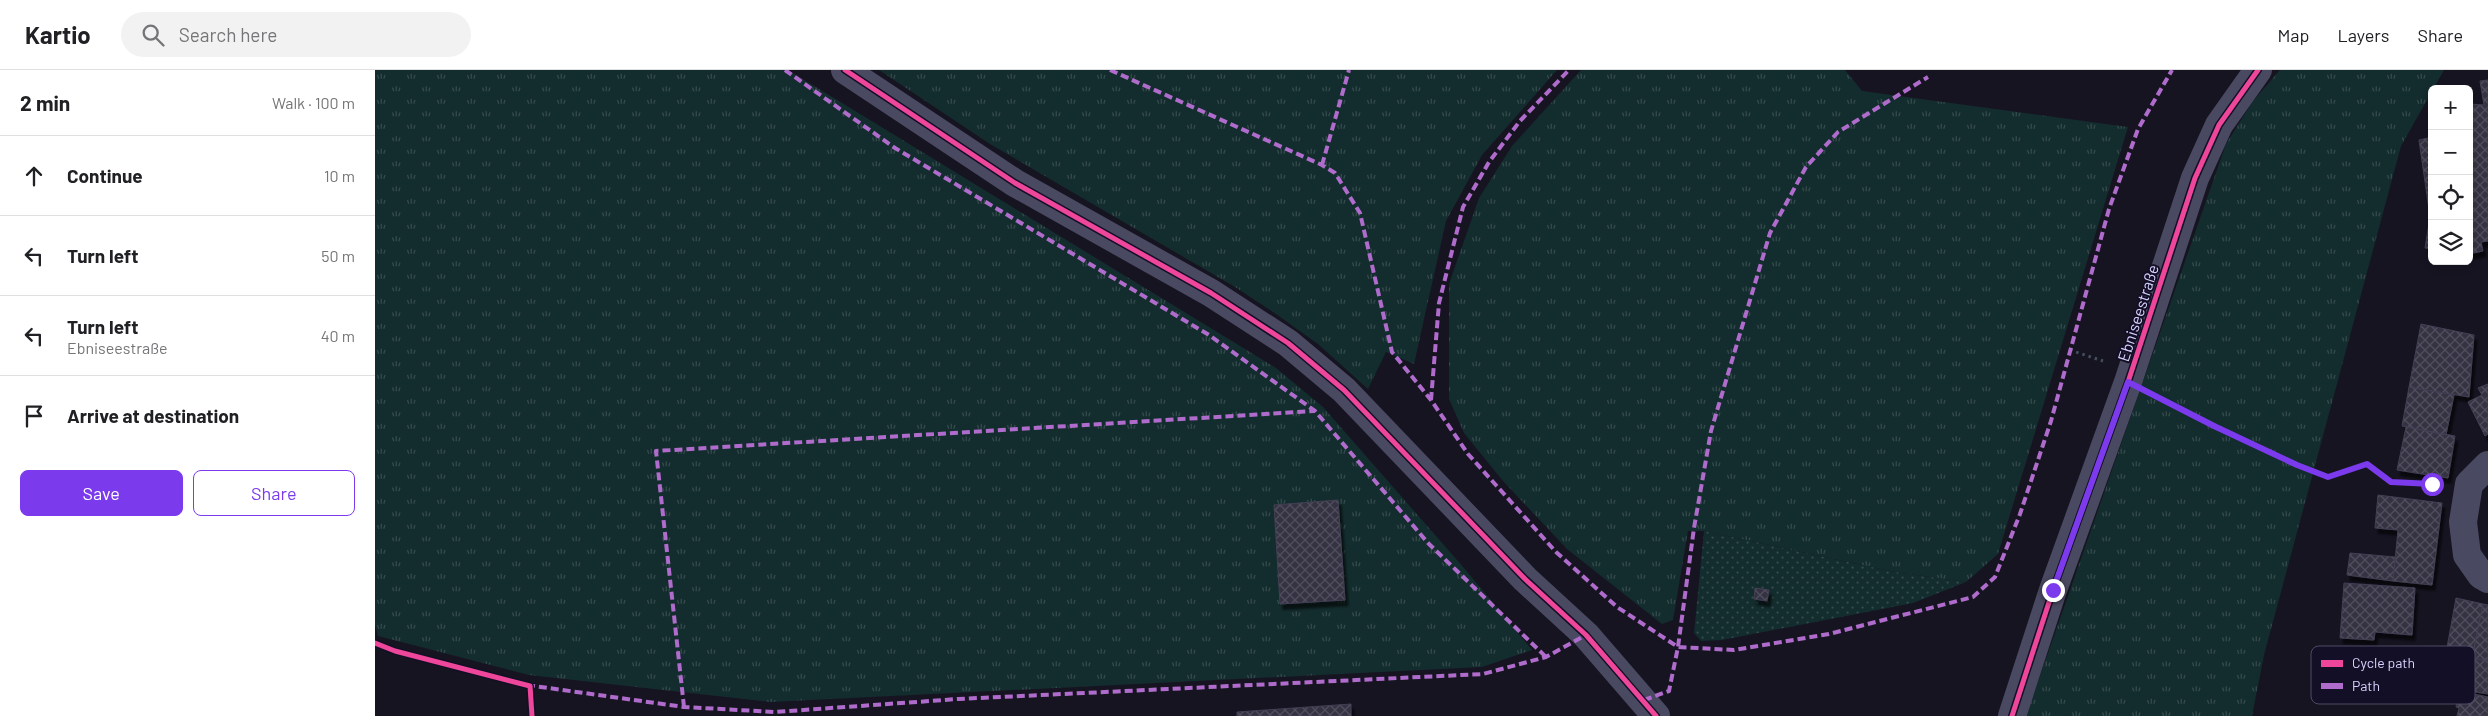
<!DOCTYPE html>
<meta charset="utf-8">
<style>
:root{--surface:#fff;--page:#f2f2f2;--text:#202124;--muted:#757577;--line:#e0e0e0;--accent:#7c3aed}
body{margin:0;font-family:Barlow,sans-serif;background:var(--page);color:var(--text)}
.controls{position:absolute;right:15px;top:15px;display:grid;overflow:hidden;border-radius:8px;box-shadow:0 2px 8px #0003}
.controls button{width:45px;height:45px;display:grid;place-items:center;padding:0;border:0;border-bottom:1px solid var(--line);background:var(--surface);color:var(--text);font:25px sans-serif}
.stop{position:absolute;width:15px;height:15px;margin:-11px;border:4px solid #7c3aed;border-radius:50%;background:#fff}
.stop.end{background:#7c3aed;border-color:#fff;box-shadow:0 1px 5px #0008}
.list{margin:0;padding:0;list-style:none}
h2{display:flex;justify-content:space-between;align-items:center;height:65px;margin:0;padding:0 20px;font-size:21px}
h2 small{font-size:16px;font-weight:400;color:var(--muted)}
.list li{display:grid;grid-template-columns:32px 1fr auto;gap:15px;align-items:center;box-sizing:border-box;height:80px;padding:0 20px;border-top:1px solid var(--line)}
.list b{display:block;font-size:19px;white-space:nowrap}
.list p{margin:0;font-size:16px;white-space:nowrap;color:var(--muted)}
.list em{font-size:16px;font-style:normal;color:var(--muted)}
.actions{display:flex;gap:10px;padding:15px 20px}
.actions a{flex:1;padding:11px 0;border:1px solid var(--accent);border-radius:8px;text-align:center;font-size:18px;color:var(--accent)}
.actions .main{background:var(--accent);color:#fff}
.icon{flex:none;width:28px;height:28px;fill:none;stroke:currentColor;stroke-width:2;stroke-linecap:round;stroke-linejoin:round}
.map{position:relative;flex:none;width:2113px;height:646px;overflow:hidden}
header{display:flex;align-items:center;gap:30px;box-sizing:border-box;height:70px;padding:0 25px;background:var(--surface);border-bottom:1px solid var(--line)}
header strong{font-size:24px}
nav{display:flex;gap:28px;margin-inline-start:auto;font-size:18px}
.search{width:350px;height:45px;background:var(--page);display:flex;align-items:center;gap:12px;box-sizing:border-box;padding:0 18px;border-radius:28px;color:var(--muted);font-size:19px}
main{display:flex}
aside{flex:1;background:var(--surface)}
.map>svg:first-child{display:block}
.grass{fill:url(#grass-tufts)}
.garden{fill:url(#garden-dots)}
.building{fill:url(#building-cross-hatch);stroke:#433f54;filter:url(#shadow)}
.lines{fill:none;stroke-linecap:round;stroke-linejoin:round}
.path{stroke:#44505f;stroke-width:3;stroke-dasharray:2.5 4;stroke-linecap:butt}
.minor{stroke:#4a4962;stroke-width:28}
.quiet{stroke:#b06ccc;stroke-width:4;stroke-dasharray:8 4;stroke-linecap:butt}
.cycleway-casing{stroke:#130f26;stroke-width:8}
.cycleway{stroke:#ed469a;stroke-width:5}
.route{stroke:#7c3aed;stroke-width:6}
.labels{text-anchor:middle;stroke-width:4;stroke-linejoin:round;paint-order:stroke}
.street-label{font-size:16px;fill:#d9d4ff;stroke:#130f26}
.key{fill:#130f26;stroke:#4e4a67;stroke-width:1}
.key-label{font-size:14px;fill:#d9d4ff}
</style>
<header>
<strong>Kartio</strong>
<div class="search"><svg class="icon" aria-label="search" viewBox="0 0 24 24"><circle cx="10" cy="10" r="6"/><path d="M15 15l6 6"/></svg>Search here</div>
<nav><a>Map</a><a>Layers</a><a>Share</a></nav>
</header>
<main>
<aside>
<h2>2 min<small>Walk · 100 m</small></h2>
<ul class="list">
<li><svg class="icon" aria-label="ahead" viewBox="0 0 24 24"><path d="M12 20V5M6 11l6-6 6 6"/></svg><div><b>Continue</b></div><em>10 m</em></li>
<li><svg class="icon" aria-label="left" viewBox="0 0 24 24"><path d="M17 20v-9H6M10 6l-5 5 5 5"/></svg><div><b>Turn left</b></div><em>50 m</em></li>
<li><svg class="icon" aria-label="left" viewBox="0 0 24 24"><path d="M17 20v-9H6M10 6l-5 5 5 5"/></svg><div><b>Turn left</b><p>Ebniseestraße</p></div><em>40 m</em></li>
<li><svg class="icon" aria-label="arrive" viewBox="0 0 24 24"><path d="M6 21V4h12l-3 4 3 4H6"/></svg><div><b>Arrive at destination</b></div></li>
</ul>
<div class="actions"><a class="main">Save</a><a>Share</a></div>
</aside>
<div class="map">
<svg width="2113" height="646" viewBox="0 0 2113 646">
<defs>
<pattern id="grass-tufts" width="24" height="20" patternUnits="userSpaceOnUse" patternTransform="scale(1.25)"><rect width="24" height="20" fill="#132c2d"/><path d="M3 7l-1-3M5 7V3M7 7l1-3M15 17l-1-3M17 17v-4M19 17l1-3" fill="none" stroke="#354a4c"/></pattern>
<pattern id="garden-dots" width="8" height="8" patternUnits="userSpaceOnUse" patternTransform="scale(1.25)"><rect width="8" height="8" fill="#132c2d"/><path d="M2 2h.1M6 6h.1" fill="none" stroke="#354a4c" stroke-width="1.8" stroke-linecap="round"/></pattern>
<pattern id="building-cross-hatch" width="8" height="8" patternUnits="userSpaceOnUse" patternTransform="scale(1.25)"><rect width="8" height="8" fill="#343243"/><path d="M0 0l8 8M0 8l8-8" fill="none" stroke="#514f5f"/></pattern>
<filter id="shadow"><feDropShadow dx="3" dy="5.5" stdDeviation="1" flood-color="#0009"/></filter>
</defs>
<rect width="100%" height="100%" fill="#161421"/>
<path class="grass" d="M0 0H413L901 298 948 337 1089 498 1157 580 1107 597 395 632 154 605 3 566 0 555Z
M504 0H1182L1107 85 1071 151 1039 294 1011 282 993 319 943 274 901 244 860 217 615 74Z
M1206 0H1470L1487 21 1753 57 1623 484 1591 512 1520 502 1329 461H1313L1298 550 1287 554 1192 479 1128 411 1089 363 1074 329V214L1104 128 1137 76Z
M1905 0H2069L2026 76 1889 585 1877 646H1651L1851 74 1878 31Z"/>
<path class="garden" d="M1329 461 1520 502 1591 512 1538 533 1347 570 1326 571 1319 563Z"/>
<path class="building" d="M2113 10V171L2106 172 2108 181 2094 184V34L2109 35 2105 11Z
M2057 67V179L2050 178 2055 147 2044 70Z
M2046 254 2099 265 2094 327 2034 317Z
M2113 314V364L2110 366 2093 332 2107 325 2103 318Z
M2034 317 2079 325 2071 365 2027 356Z
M2031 357 2080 366 2073 408 2022 400Z
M2003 425 2067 433 2057 515 2018 511 2023 460 2000 458Z
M963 430 970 530 905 534 899 435Z
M1975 483 2020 487 2018 511 1972 505Z
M1969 513 2040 518 2037 565 2000 562 1999 570 1965 568Z
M1380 518 1394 520 1392 531 1379 529Z
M2081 528 2108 534 2097 588 2071 583Z
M2108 534 2113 535V591L2097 588Z
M2071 583 2113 591V624L2082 619 2071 603Z
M2084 621 2113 627V646H2082L2084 638 2081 637Z
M976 634V646H862V642Z"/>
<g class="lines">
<path class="path" d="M1695 280 1728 291
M1781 326 1922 395 1953 407 1992 394 2016 412 2064 414"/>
<path class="minor" d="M470 0 640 113 836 223 913 273 969 320 1150 509 1211 565 1281 646
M2113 395 2094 414 2088 452 2092 485 2106 505 2113 509
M1637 646 1678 520 1753 312 1820 108 1844 55 1883 0"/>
<path class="quiet" d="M410 0 520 78 834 265 940 341 1053 473 1171 587
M735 0 947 95 960 103 985 143 1017 282 1056 330 1093 384 1181 482 1242 537 1303 577 1319 458 1336 361 1395 163 1431 97 1463 62 1553 7
M947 95 974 0
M1056 330 1064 233 1088 137 1114 92 1145 51 1194 0
M152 615 309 637 400 642 583 629 1108 604 1171 587 1211 565
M1269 630 1294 621 1303 577 1359 580 1454 564 1598 527 1620 507 1645 444 1676 351 1734 139 1763 59 1797 0
M309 637 281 381 940 341"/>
<g class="cycleway-casing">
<path id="cycleway" d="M470 0 640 113 836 223 913 273 969 320 1150 509 1211 565 1281 646
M0 573 20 581 155 616 157 646
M1637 646 1678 520 1753 312 1820 108 1844 55 1883 0"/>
</g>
<use href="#cycleway" class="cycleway"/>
</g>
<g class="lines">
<path class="route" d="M1678 520 1753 312 1839 356 1922 395 1953 407 1992 394 2016 412 2057 414"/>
</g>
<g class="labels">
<g class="street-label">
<text transform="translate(1763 243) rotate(-72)" y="6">Ebniseestraße</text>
</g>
</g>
<rect x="1936" y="576" width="164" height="58" rx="8" class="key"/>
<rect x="1946" y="590" width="22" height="7" fill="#ed469a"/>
<rect x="1946" y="613" width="22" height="6" fill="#b06ccc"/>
<g class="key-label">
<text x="1977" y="598">Cycle path</text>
<text x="1977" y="621">Path</text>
</g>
</svg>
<div class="controls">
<button>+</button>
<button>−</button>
<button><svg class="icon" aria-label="locate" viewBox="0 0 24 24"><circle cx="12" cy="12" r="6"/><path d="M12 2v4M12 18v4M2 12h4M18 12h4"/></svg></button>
<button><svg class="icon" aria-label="layers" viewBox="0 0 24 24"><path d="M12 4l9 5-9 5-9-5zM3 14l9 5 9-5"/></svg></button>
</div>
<div class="stop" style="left:2057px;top:414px"></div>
<div class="stop end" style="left:1678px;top:520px"></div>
</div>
</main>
